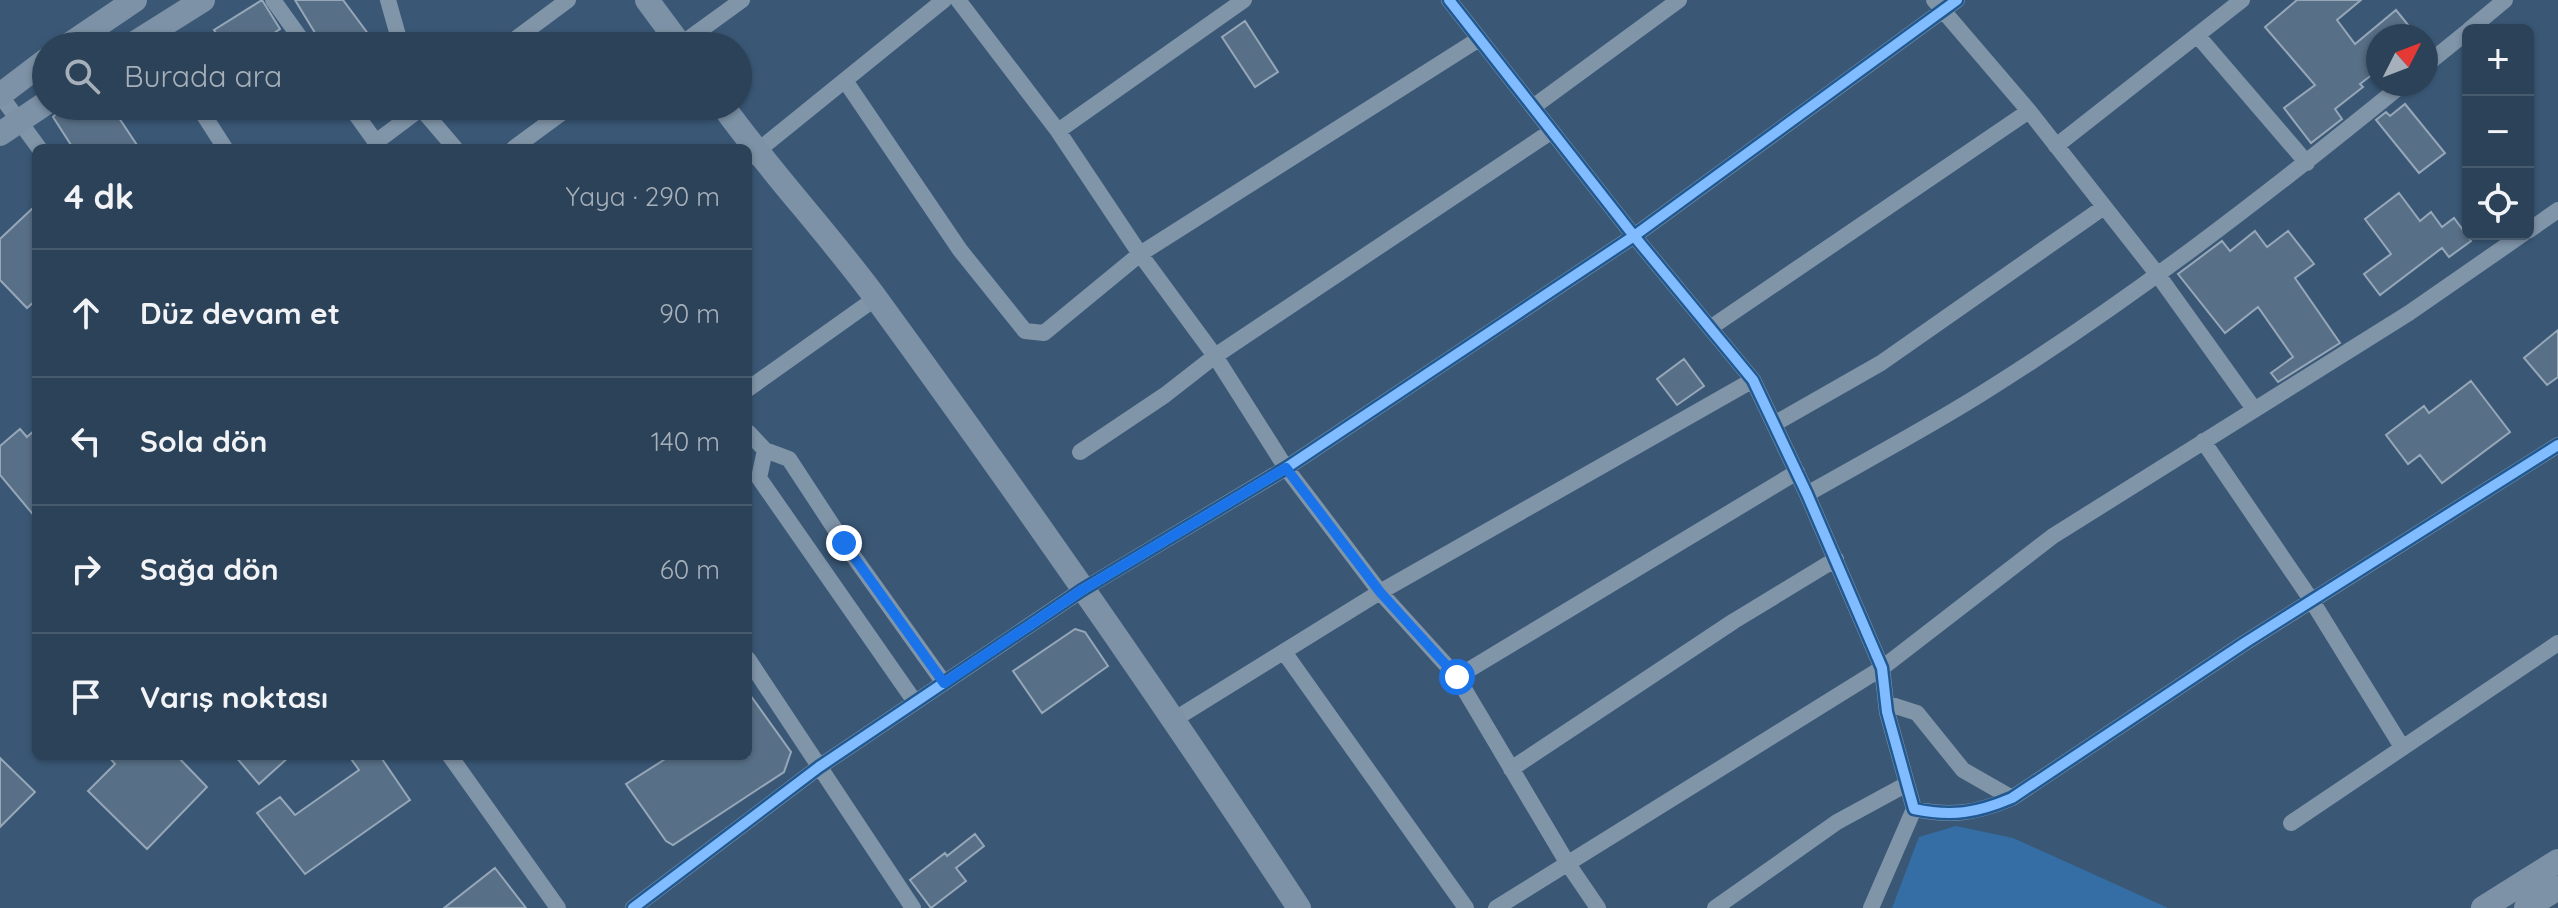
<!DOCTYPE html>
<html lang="tr">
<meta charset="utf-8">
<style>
:root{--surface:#2c4258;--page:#384d61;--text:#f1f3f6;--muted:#a6b0ba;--line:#485b6e}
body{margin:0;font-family:Quicksand,sans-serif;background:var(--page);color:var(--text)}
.controls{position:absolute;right:24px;top:24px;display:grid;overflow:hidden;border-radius:12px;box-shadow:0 2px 6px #0004}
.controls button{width:72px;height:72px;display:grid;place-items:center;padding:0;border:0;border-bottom:2px solid var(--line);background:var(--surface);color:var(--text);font:40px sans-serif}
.compass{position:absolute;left:2366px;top:24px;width:72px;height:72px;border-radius:50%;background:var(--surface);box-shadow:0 2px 6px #0004;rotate:48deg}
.stop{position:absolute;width:24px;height:24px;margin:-18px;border:6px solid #1a73e8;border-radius:50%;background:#fff}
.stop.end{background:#1a73e8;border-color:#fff;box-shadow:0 2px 8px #0008}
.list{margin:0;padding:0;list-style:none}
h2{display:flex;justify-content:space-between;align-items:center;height:104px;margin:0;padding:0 32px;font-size:34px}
h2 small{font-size:26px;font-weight:400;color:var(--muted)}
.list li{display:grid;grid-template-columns:52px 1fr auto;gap:24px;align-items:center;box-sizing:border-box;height:128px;padding:0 32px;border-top:2px solid var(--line)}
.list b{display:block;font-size:30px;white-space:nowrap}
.list em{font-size:26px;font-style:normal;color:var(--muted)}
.icon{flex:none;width:44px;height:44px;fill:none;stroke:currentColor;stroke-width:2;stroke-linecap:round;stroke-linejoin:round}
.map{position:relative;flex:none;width:2558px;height:908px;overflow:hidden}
.search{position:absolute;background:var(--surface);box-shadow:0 2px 6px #0004;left:32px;top:32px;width:720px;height:88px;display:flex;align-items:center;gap:20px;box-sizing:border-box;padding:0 28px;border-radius:44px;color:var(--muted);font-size:30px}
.panel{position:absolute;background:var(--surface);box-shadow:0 2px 6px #0004;left:32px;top:144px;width:720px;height:616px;border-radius:12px}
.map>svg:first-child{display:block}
.green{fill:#356ea5}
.building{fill:#587087;stroke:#96a7b8;stroke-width:2}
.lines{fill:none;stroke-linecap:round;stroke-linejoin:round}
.street{stroke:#8195a9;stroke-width:16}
.secondary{stroke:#7d92a6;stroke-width:24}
.cycleway-casing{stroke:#21588f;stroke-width:15}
.cycleway{stroke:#80bcff;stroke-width:10}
.route{stroke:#1a73e8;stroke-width:10}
</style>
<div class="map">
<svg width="2558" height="908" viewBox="0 0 2558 908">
<rect width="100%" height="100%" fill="#3a5876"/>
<path class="green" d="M1956 826 2013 838 2168 908H1892L1919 837Z"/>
<path class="building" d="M262 0 280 29 255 46H226L214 30Z
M295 0H343L372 39 363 46H323Z
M2297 0H2361L2337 20 2355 44 2396 10 2417 36H2378V70L2360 84 2363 87 2335 109 2342 119 2311 143 2284 108 2315 85 2265 27Z
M1245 21 1278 72 1255 87 1222 37Z
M2405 104 2445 153 2419 173 2376 120 2386 112 2390 116Z
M64 106H111L139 148H73L53 117Z
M2399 193 2420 221 2431 212 2442 227 2454 218 2471 241 2449 257 2442 248 2380 295 2364 274 2391 254 2365 219Z
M36 205V300L27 308 0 280V239Z
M2255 231 2267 247 2288 231 2314 264 2295 278 2340 343 2278 382 2271 373 2293 357 2258 307 2225 333 2178 274 2222 241 2230 251Z
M2558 330V377L2547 385 2524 358Z
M1684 359 1704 386 1677 405 1657 379Z
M2471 381 2510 432 2442 483 2420 455 2408 464 2386 435 2424 406 2429 413Z
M20 429 27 437 36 429V518L0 475V446Z
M1075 629 1085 632 1108 666 1042 713 1013 671Z
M748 692 791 752 784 772 673 845 666 841 626 784 670 756H748Z
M108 756H177L207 787 147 849 88 791 115 764Z
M235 756H290L259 784Z
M349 756H380L410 800 305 874 257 813 280 797 295 815 359 770Z
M0 758 35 792 0 827Z
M975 834 984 846 956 868 966 881 931 908 910 880 945 853 947 856Z
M495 868 526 908H444Z"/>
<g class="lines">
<path class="street" d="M273 0 306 46
M388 0 401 46
M958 0 1058 131 1140 254 1215 356 1286 468 1380 592 1457 677 1568 864 1598 908
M1449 0 1634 236 1753 380 1807 494 1882 668 1887 712 1914 809C1952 817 1977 813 2012 798L2246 642 2558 445
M1934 0 2029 111 2158 275 2254 409
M158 28 167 46
M2469 30 2505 0
M2197 35 2307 163
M680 45 742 0
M506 46 568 0
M653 46 671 33
M2426 65 2468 31
M846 82 960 250 1025 331 1044 333 1140 254 1479 39
M0 95 39 148
M198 106 225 148
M350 106 380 148
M419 106 455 148
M1533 107 1679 0
M1058 131 1244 0
M376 142 424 106
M2056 146 2242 0
M514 148 571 106
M750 157 944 0
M2528 231 2558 210
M1710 328 2029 111
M748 389 876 298
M1774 424 1881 363 2104 207
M748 432 765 450 759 478 915 702
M2203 441 2312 601 2402 747
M765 450 789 459 844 543 944 683
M1080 452 1165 395 1215 356 1552 131
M1807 494C1865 461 1925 429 1981 394 2130 301 2268 194 2403 84
M1284 652 1466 908
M748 659 913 908
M1457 677 1797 472
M1886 703 1917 713 1963 770 2012 798
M1175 719 1380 592 1753 380
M450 756 558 908
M1511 769 1734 621 1836 559
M2291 823 2558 643
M633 908 819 767 1082 590 1286 468 1634 236 1957 0
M1496 908 1882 668 2053 536 2409 313 2523 234
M1715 908 1837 822 1907 784
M1871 908 1914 809"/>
<path class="secondary" d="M647 0 681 46
M67 46 135 0
M130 46 203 0
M0 95 46 60
M723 106C772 174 829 234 878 301 1023 500 1164 702 1299 908
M0 134 46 103
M2483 908 2558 861
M2526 908 2558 888"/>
<g class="cycleway-casing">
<path id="cycleway" d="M1449 0 1634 236 1753 380 1807 494 1882 668 1887 712 1914 809C1952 817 1977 813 2012 798L2246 642 2558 445
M633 908 819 767 1082 590 1286 468 1634 236 1957 0"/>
</g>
<use href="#cycleway" class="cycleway"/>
</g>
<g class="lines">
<path class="route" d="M844 543 944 683 1082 590 1286 468 1380 592 1457 677"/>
</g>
</svg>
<div class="controls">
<button>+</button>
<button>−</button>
<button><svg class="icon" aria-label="locate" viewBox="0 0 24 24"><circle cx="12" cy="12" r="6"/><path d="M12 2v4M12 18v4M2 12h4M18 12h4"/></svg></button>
</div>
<svg class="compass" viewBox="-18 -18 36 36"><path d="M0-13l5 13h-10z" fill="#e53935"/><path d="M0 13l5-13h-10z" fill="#a6b0ba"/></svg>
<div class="stop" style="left:1457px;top:677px"></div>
<div class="stop end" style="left:844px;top:543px"></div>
<div class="search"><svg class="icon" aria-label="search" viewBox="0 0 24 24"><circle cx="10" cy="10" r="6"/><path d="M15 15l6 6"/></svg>Burada ara</div>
<section class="panel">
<h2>4 dk<small>Yaya · 290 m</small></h2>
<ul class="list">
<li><svg class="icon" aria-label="ahead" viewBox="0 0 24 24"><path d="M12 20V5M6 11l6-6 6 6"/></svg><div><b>Düz devam et</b></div><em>90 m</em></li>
<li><svg class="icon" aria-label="left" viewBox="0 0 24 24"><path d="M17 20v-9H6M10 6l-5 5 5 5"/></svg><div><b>Sola dön</b></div><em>140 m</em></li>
<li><svg class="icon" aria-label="right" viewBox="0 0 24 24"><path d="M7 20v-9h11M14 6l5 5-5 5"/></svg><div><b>Sağa dön</b></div><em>60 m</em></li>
<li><svg class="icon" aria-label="arrive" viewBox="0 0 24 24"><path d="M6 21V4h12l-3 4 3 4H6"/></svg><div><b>Varış noktası</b></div></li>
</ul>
</section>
</div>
